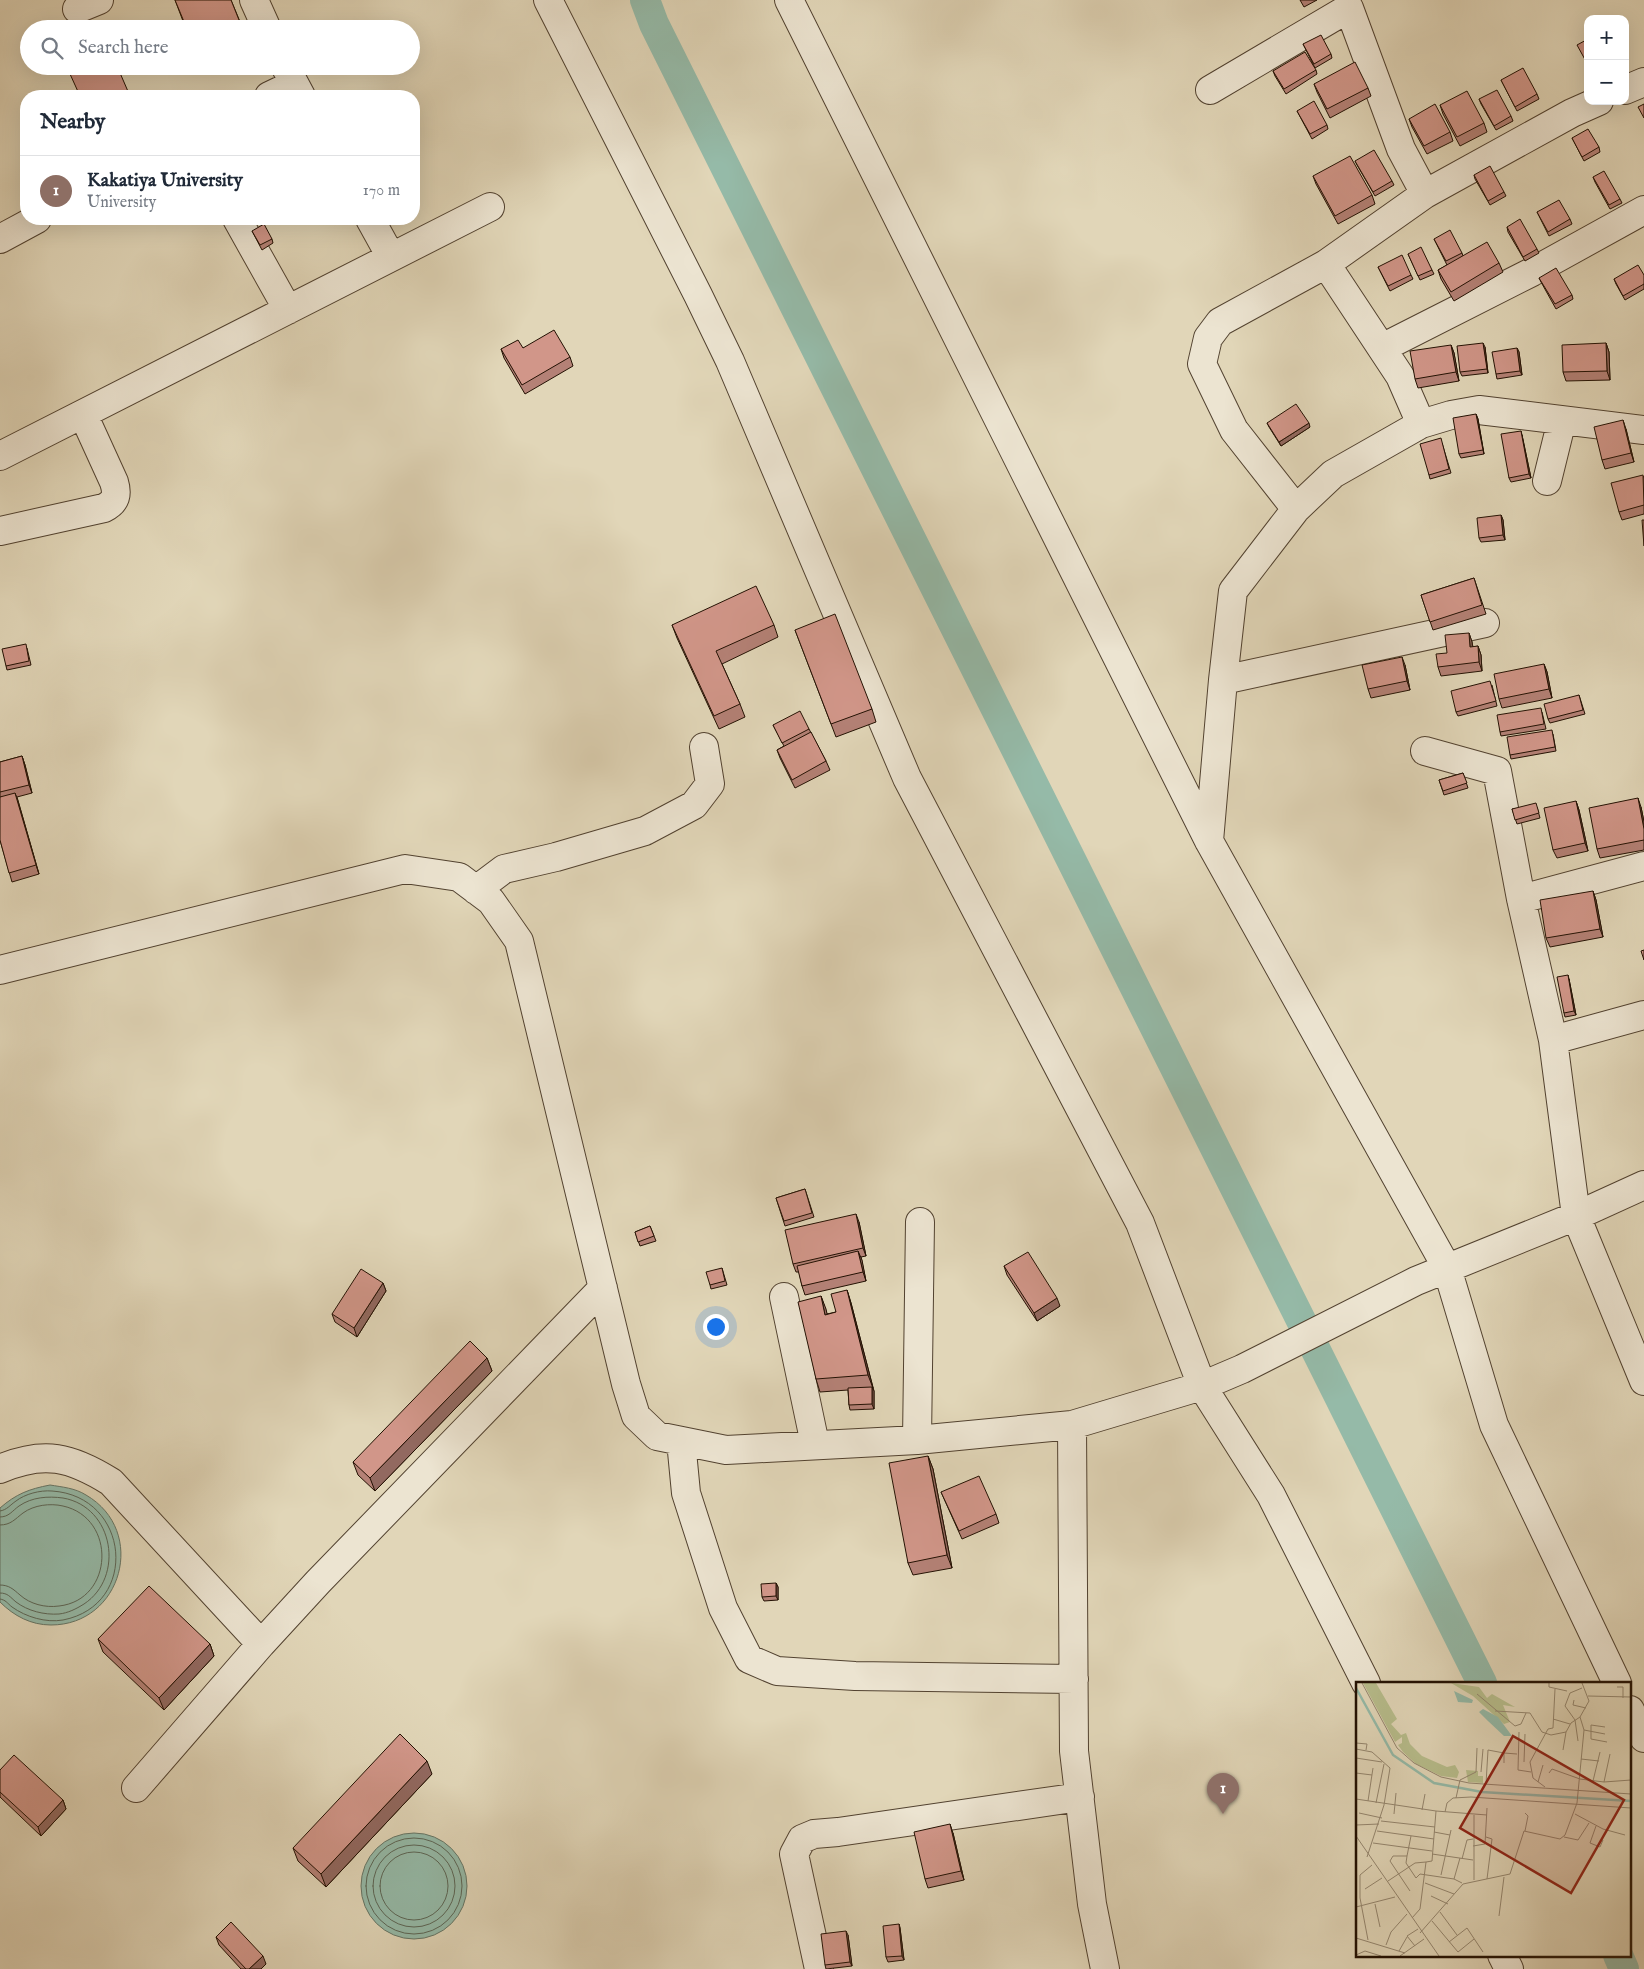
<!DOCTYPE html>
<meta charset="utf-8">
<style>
:root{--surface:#fff;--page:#f2f2f3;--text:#1f2937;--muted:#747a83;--line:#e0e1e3;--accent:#d93025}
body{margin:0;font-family:"IM FELL English",serif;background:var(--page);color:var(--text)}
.controls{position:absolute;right:15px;top:15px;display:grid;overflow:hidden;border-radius:10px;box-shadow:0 5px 20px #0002}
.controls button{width:45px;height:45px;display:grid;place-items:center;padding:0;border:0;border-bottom:1px solid var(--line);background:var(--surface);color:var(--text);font:25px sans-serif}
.you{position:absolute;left:715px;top:1326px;width:18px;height:18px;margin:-12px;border:4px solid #fff;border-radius:50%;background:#1a73e8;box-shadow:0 0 0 8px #1a73e833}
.badge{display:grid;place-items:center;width:32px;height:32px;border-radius:50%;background:var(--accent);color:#fff;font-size:16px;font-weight:700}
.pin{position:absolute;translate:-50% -41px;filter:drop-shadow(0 1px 2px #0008)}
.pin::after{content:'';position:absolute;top:26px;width:18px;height:15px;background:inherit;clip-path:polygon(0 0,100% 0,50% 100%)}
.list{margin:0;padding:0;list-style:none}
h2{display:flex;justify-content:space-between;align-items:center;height:65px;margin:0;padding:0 20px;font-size:21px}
h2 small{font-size:16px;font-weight:400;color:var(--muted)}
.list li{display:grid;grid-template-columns:32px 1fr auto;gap:15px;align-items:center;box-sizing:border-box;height:70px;padding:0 20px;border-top:1px solid var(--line)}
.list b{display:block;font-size:19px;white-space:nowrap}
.list p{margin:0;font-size:16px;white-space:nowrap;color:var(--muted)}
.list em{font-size:16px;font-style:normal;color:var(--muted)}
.icon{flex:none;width:28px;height:28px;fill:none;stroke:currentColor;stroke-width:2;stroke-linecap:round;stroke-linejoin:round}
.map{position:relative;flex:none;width:1644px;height:1969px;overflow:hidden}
.search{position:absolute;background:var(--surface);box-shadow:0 5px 20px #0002;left:20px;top:20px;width:400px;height:55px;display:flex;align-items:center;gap:12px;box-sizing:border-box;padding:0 18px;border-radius:28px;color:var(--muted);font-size:19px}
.panel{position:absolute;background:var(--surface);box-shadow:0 5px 20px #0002;left:20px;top:90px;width:400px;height:135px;border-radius:20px}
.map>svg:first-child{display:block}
.water{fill:#95baa8;stroke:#677666}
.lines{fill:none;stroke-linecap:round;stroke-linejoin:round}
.shore{stroke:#5c6656;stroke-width:1}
.canal{stroke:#95baa8;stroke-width:30}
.minor-casing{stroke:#524230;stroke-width:30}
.minor{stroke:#ece4d1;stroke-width:28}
.wall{fill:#b48176;stroke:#231103}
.shaded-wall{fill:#926960;stroke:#231103}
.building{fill:#d19689;stroke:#231103}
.inset-river{fill:none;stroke:#95baa8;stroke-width:2.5}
.inset-road{fill:none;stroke:#958770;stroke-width:1}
.view{fill:#8f2418;fill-opacity:0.15;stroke:#8f2418;stroke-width:2.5}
.inset-edge{fill:none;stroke:#231103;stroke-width:2.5}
</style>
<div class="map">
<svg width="1644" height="1969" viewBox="0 0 1644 1969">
<rect width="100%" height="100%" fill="#e1d6b8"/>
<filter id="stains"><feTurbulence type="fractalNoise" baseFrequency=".004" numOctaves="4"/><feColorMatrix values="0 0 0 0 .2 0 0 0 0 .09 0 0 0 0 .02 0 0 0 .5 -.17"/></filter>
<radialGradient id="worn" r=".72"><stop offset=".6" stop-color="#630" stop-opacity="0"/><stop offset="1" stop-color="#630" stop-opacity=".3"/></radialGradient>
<path class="water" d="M50 1485C62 1487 75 1488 86 1495 148 1531 122 1625 51 1625 31 1625 14 1616 0 1602V1508C16 1494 29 1489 50 1485Z
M361 1886a53 53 0 1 1 106 0a53 53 0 1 1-106 0Z"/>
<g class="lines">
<path class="shore" d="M0 1511C7 1510 10 1505 16 1501 25 1494 40 1490 52 1491 130 1496 140 1605 63 1620 46 1623 26 1617 12 1607 7 1603 6 1600 0 1599
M0 1517C9 1517 12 1511 19 1506 32 1497 48 1496 63 1498 114 1507 125 1577 84 1604 76 1609 68 1613 59 1614 44 1615 28 1611 16 1602 10 1597 8 1593 0 1593
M0 1525C11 1525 15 1519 23 1513 34 1505 50 1503 63 1506 117 1518 114 1600 59 1606 45 1608 30 1604 20 1595 13 1589 9 1585 0 1585
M366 1886a48 48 0 1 1 96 0a48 48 0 1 1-96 0Z
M373 1886a41 41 0 1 1 82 0a41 41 0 1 1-82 0Z
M380 1886a34 34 0 1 1 68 0a34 34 0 1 1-68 0Z"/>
<path class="canal" d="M645 0 654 24 1482 1683
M1618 1955 1624 1969"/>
<g class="minor-casing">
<path id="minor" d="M254 0 267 29
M548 0 698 295 730 361 907 778 1140 1223 1202 1386 1271 1495 1366 1683
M789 0 1209 841 1447 1268 1494 1425 1617 1683
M77 9 99 0
M285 66 301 96
M1210 90 1349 8 1401 149 1425 194
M1625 90 1644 82
M269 96 294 84
M237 219 288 310
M370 219 391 257
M0 239 37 219
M1326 264 1400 376 1421 424
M1382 348 1532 272 1644 210
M0 456 490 207
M1547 481 1562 420
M1296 509 1234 430 1202 364 1208 338 1220 322 1326 264 1425 194 1572 113 1599 101
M0 531 104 508C116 502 118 495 114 482L83 414
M1223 680 1485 623
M1425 751 1497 771 1521 899 1553 1040 1576 1216 1644 1381
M1209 841 1223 680 1233 591 1296 509 1333 474 1421 424 1451 415 1479 410 1644 430
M476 890 504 869 556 857 645 831 694 805 710 784 704 747
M1521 899 1644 866
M0 970 405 869 459 877 491 901 519 941 626 1384 636 1416 657 1436 726 1450 917 1440 1072 1425 1202 1386 1242 1369 1416 1281 1576 1216 1644 1185
M1553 1040 1644 1015
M784 1297 815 1444
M1072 1425 1074 1751 1092 1904 1105 1969
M917 1440 920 1222
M681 1441 686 1493 723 1608 749 1659 777 1671 855 1676 1074 1679
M0 1469C44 1450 71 1457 111 1482L261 1644
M1630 1710 1644 1738
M136 1788 261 1644 318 1582 603 1288
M1502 1955 1509 1969
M819 1969 794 1854 802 1839 814 1834 838 1832 1080 1797"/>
</g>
<use href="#minor" class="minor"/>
</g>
<path class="wall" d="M175 0H231L243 29H186Z
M1300 0H1317L1304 7Z
M1303 44 1331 54 1332 58 1315 68Z
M1316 70 1317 74 1286 94 1275 76 1273 71Z
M1501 80 1537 94 1539 99 1517 111Z
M1314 84 1368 88 1371 96 1330 118 1317 92Z
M1479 99 1511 116 1513 121 1496 130 1481 104Z
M1440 105 1484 123 1487 132 1460 146 1443 114Z
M1297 111 1327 125 1328 129 1312 139Z
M1409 119 1450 132 1453 141 1427 154 1412 127Z
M1572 138 1599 147 1600 152 1584 161Z
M1355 161 1392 181 1394 185 1375 196 1357 165Z
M1474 175 1504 192 1506 196 1490 205 1475 179Z
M1313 176 1372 195 1375 204 1338 224 1316 184Z
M1593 177 1620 199 1622 203 1610 209 1595 182Z
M1537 212 1570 219 1572 224 1549 236Z
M1507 227 1537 249 1539 253 1525 261 1508 232Z
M252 231 272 239 273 243 262 250Z
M1434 239 1462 253 1463 256 1499 263 1503 272 1454 301 1441 279 1438 270 1447 265Z
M1408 254 1432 270 1434 274 1420 280Z
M1378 267 1411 275 1413 279 1390 291Z
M1644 275V289L1625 300 1616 284 1614 279Z
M1539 278 1572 295 1573 299 1556 309 1541 282Z
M1606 343 1609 352 1610 380 1566 381 1563 372Z
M1451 345 1454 353 1459 381 1418 388 1415 379Z
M1485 347 1488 373 1462 376 1460 372Z
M523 348 570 357 573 366 525 394 504 358 501 349Z
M1517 348 1519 352 1522 375 1497 379 1496 374Z
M1476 414 1478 419 1484 454 1461 458 1459 454Z
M1267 423 1310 427 1281 446 1269 427Z
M1626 429 1634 462 1605 469 1602 460Z
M1522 435 1531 478 1511 482 1509 478Z
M1442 443 1451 473 1430 479 1429 475Z
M1644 476V514L1622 520 1619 512Z
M1501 515 1503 520 1505 540 1481 542 1479 538Z
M1474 578 1486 614 1433 630 1421 595Z
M672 625H774L778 637 722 664 740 704 745 717 719 729 677 638Z
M795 630 872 709 876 722 836 737Z
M1469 633 1472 642 1473 647 1478 646 1481 655 1482 671 1441 676 1438 667 1447 653Z
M27 648 31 665 7 670 6 666Z
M1544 664 1547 672 1552 698 1502 708 1499 699Z
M1405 665 1410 690 1371 698 1368 689Z
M1492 685 1497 706 1458 716 1456 712Z
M1579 695 1585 714 1550 723 1548 719Z
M1542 712 1546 729 1501 736 1500 732Z
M773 725 809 729 826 761 830 770 795 788 780 758 777 750 784 746Z
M1553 734 1556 751 1511 759 1510 755Z
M22 756 25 765 32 793 17 797 39 874 12 882 0 840V762Z
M1463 773 1468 788 1444 795 1439 780Z
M1576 801 1579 810 1588 851 1557 858 1553 850Z
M1537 807 1540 818 1517 824 1512 809Z
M1641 807 1644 822V850L1600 858 1597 849Z
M1593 891 1596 900 1603 937 1550 947 1546 938Z
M1569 979 1576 1015 1565 1017 1564 1013Z
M805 1189 814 1217 785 1226 776 1198Z
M859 1222 866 1256 861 1257 866 1281 805 1295 802 1286 799 1272H796L793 1264Z
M650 1226 656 1241 640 1246 635 1232Z
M1004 1266 1060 1306 1037 1321 1007 1275Z
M722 1268 727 1285 711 1289 710 1285Z
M383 1283 386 1291 357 1337 335 1322 332 1314Z
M847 1290 851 1303 874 1391V1409L850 1410 849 1405 848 1390 820 1392 816 1379 821 1296 827 1314 836 1312Z
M487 1358 492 1371 375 1491 358 1475 353 1462Z
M928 1456 933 1469 952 1568 913 1575 908 1563Z
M941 1492 996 1514 999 1523 962 1539Z
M776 1583 778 1587V1600L764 1601 762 1597Z
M98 1639 210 1644 214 1656 164 1710 103 1652Z
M0 1770 63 1800 66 1809 41 1836 0 1797Z
M432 1774 326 1887 298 1861 293 1848Z
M953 1833 964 1880 928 1888 925 1879Z
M899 1924 900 1928 904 1960 888 1962 886 1957Z
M848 1935 852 1966 826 1969 825 1965Z
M216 1937 266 1964 261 1969H241L219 1945Z"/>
<path class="shaded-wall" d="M1483 343 1485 347 1488 373 1487 369Z
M1606 343 1609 352 1610 380 1607 371Z
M1451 345 1454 353 1459 381 1456 372Z
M1517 348 1519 352 1522 375 1520 371Z
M1476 414 1478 419 1484 454 1483 450Z
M1623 420 1626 429 1634 462 1631 453Z
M1309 423 1310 427 1281 446 1279 442Z
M1521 431 1522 435 1531 478 1529 474Z
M1501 515 1503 520 1505 540 1503 535Z
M1469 633 1472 642 1473 655 1470 647Z
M1478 646 1481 655 1482 671 1479 662Z
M1402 657 1405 665 1410 690 1407 681Z
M1544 664 1547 672 1552 698 1549 689Z
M22 756 25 765 32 793 29 785Z
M15 793 18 801 39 874 36 865Z
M1638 798 1641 807 1644 822V829Z
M1576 801 1579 810 1588 851 1585 843Z
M1593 891 1596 900 1603 937 1600 929Z
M1568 975 1569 979 1576 1015 1574 1011Z
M856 1214 859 1222 866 1256 863 1248Z
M858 1251 862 1260 866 1281 863 1272Z
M383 1283 386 1291 357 1337 354 1328Z
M847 1290 851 1303 873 1388 868 1375Z
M821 1296 826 1309 830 1327 825 1315Z
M1057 1298 1060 1306 1037 1321 1034 1313Z
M487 1358 492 1371 375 1491 370 1478Z
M872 1387 874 1391V1409L872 1404Z
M928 1456 933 1469 952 1568 947 1555Z
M776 1583 778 1587V1600L776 1596Z
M210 1644 214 1656 164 1710 159 1698Z
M427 1761 432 1774 326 1887 321 1874Z
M63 1800 66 1809 41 1836 38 1827Z
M950 1824 953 1833 964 1880 961 1871Z
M899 1924 900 1928 904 1960 902 1956Z
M846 1931 848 1935 852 1966 850 1962Z
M263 1956 266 1964 261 1969H249Z"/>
<path class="building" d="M175 0H231L241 25 231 29H187Z
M1321 35 1331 54 1314 64 1303 44Z
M1588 39V65L1577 45Z
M1305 52 1316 70 1284 89 1273 71Z
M1355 62 1368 88 1327 109 1314 84Z
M87 66H117L130 96H80L70 74Z
M1523 68 1537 94 1515 107 1501 80Z
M1497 90 1511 116 1494 126 1479 99Z
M1467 91 1484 123 1457 137 1440 105Z
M1314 101 1327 125 1310 134 1297 111Z
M1435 104 1450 132 1424 146 1409 119Z
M1644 104V118L1638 107Z
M1588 129 1599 147 1582 157 1572 138Z
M1374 150 1392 181 1373 192 1355 161Z
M1350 156 1372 195 1335 216 1313 176Z
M1490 166 1504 192 1488 201 1474 175Z
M1604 171 1620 199 1609 205 1593 177Z
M1559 200 1570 219 1548 232 1537 212Z
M1520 219 1537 249 1523 257 1507 227Z
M264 224 272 239 260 245 252 231Z
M1450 230 1462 253 1446 261 1434 239Z
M1487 242 1499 263 1451 292 1438 270Z
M1421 247 1432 270 1418 276 1408 254Z
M1402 255 1411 275 1388 286 1378 267Z
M1638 265 1644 275V284L1623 296 1614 279Z
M1556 268 1572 295 1555 304 1539 278Z
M554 330 570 357 522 385 501 349 518 340 523 348Z
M1483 343 1487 369 1460 372 1457 346Z
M1606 343 1607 371 1563 372 1562 345Z
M1451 345 1456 372 1415 379 1410 351Z
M1517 348 1520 371 1496 374 1492 352Z
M1296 404 1309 423 1279 442 1267 423Z
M1476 414 1483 450 1459 454 1453 418Z
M1623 420 1631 453 1602 460 1594 427Z
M1521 431 1529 474 1509 478 1501 434Z
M1441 438 1449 469 1429 475 1420 444Z
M1643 475 1644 505 1619 512 1611 483Z
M1501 515 1503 535 1479 538 1477 518Z
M1642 520H1644V546Z
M1474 578 1482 605 1430 622 1421 595Z
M756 586 774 625 716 651 740 704 714 716 672 625Z
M835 614 872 709 831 724 795 630Z
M1469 633 1470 647 1478 646 1479 662 1438 667 1436 654 1447 653 1445 635Z
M26 644 29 661 6 666 2 649Z
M1402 657 1407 681 1368 689 1362 665Z
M1544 664 1549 689 1499 699 1494 674Z
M1490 681 1496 701 1456 712 1451 691Z
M1579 695 1583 710 1548 719 1544 704Z
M1541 708 1544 724 1500 732 1497 715Z
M800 711 809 729 782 743 773 725Z
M1552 730 1555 747 1510 755 1507 737Z
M811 732 826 761 792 780 777 750Z
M22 756 29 785 0 792V762Z
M1463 773 1467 783 1443 791 1439 780Z
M15 793 36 865 9 873 0 840V797Z
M1638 798 1644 829V840L1597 849 1589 808Z
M1576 801 1585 843 1553 850 1544 808Z
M1536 803 1539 813 1515 820 1512 809Z
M1593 891 1600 929 1546 938 1540 900Z
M1644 950V960L1641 951Z
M1568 975 1574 1011 1564 1013 1557 977Z
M805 1189 812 1213 784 1221 776 1198Z
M856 1214 863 1248 793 1264 785 1230Z
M650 1226 654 1236 638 1242 635 1232Z
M858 1251 863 1272 802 1286 797 1266Z
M1028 1252 1057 1298 1034 1313 1004 1266Z
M722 1268 725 1281 710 1285 706 1272Z
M361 1269 383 1283 354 1328 332 1314Z
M847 1290 868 1375 816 1379 798 1302 821 1296 825 1315 836 1312 831 1294Z
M470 1341 487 1358 370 1478 353 1462Z
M872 1387V1404L849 1405 848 1388Z
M928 1456 947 1555 908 1563 889 1463Z
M979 1476 996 1514 959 1531 941 1492Z
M776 1583V1596L762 1597 761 1584Z
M149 1586 210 1644 159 1698 98 1639Z
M400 1734 427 1761 321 1874 293 1848Z
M14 1755 63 1800 38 1827 0 1792V1770Z
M950 1824 961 1871 925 1879 914 1832Z
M231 1922 263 1956 249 1969H246L216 1937Z
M899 1924 902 1956 886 1957 883 1926Z
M846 1931 850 1962 825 1965 821 1934Z"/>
<g transform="translate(1356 1682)">
<rect width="275" height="275" fill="#e1d6b8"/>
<path d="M7 1H20L41 37 35 42 45 53 50 51 54 62 66 74 91 85 99 83 103 90 101 96 85 94 60 82 47 70 42 63 46 61V55L39 60ZM95 1 123 5 131 16 136 12 159 25 147 23 154 40 148 42 117 14ZM110 88 122 89V94H127V101L112 100Z" fill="#b7bd8c"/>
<path d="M98 9 117 18 116 21 102 20ZM127 27 142 35 156 54H148L132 39 123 30Z" fill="#95baa8"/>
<path class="inset-river" d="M0 6 37 73 78 101 126 110 275 119"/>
<path class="inset-road" d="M6 1 41 66 58 81 85 95 113 101 275 112M193 1V5L211 9M261 5H267V16M121 12 159 44 165 42 170 31M232 14 275 15M218 18 217 23 230 26M139 29 174 31 186 50 195 53 210 50 215 41 224 35M197 37 214 42M249 45 235 43V57L251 60M228 48 249 52M163 50 162 88 175 90M222 59 219 38 209 24 214 11 226 6M0 61 11 62 10 68M0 67 16 70 34 86 28 123M207 68 210 50M0 76 26 80M225 77 243 79M168 80 169 52M148 81V71L161 72M125 90 127 67M0 91 16 93M193 91 196 87 224 97 248 100 254 72M237 99 244 70M182 100 187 83M248 100 275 98M130 102 132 68 148 71M189 105 177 96 174 80 192 47 197 46 199 7M100 116 104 98 120 90 121 66M0 117 80 129M12 119 17 86M20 121 28 82M66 128 69 112M89 130 91 121 97 116 115 115 275 126M3 131 26 136M169 131 172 134 169 149M38 132 40 111M219 132 247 147 269 153M118 133V198M25 139 79 145M0 143 23 142M240 144 234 161 244 165 247 158M21 149 78 157M78 150 94 153M0 154 83 274M130 155 136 157 131 197M208 155 222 158 233 141M17 161 76 169M117 164 129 162 131 126M76 172 117 178M51 174 50 181 60 196 64 192 98 197M11 175 28 123M104 176 98 197 106 201M106 177 111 158 117 157M85 193 95 148M32 199 59 181 70 180M69 201 98 212M9 207 26 196M54 209 34 179 37 174H51L55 154M75 214 92 222M19 222 24 245M0 225 39 215M84 230 101 253M143 234 148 195M56 236 64 227 70 180 76 179 80 129 131 133M76 239 102 270 118 257M64 251 107 202 154 192 168 149 204 157 209 153 221 121 228 48 224 35 233 19 226 1M0 256 49 271M12 258 4 216V193L16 183M93 260 111 246 127 270M30 263 35 250 51 232M59 264 51 254 62 247M43 269 51 255M0 273 9 269 25 274M44 274 68 257"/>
<path class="view" d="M157 54 268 118 215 211 104 146Z"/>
<rect width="275" height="275" class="inset-edge"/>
</g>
<rect width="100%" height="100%" filter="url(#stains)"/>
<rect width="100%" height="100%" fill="url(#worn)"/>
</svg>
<div class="controls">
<button>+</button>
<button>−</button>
</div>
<div class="you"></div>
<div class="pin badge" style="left:1223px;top:1814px;background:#8d6e63">1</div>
<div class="search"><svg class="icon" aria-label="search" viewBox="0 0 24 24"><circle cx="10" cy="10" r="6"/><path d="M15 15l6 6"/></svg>Search here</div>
<section class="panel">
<h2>Nearby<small></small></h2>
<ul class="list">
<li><span class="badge" style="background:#8d6e63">1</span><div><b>Kakatiya University</b><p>University</p></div><em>170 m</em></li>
</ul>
</section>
</div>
